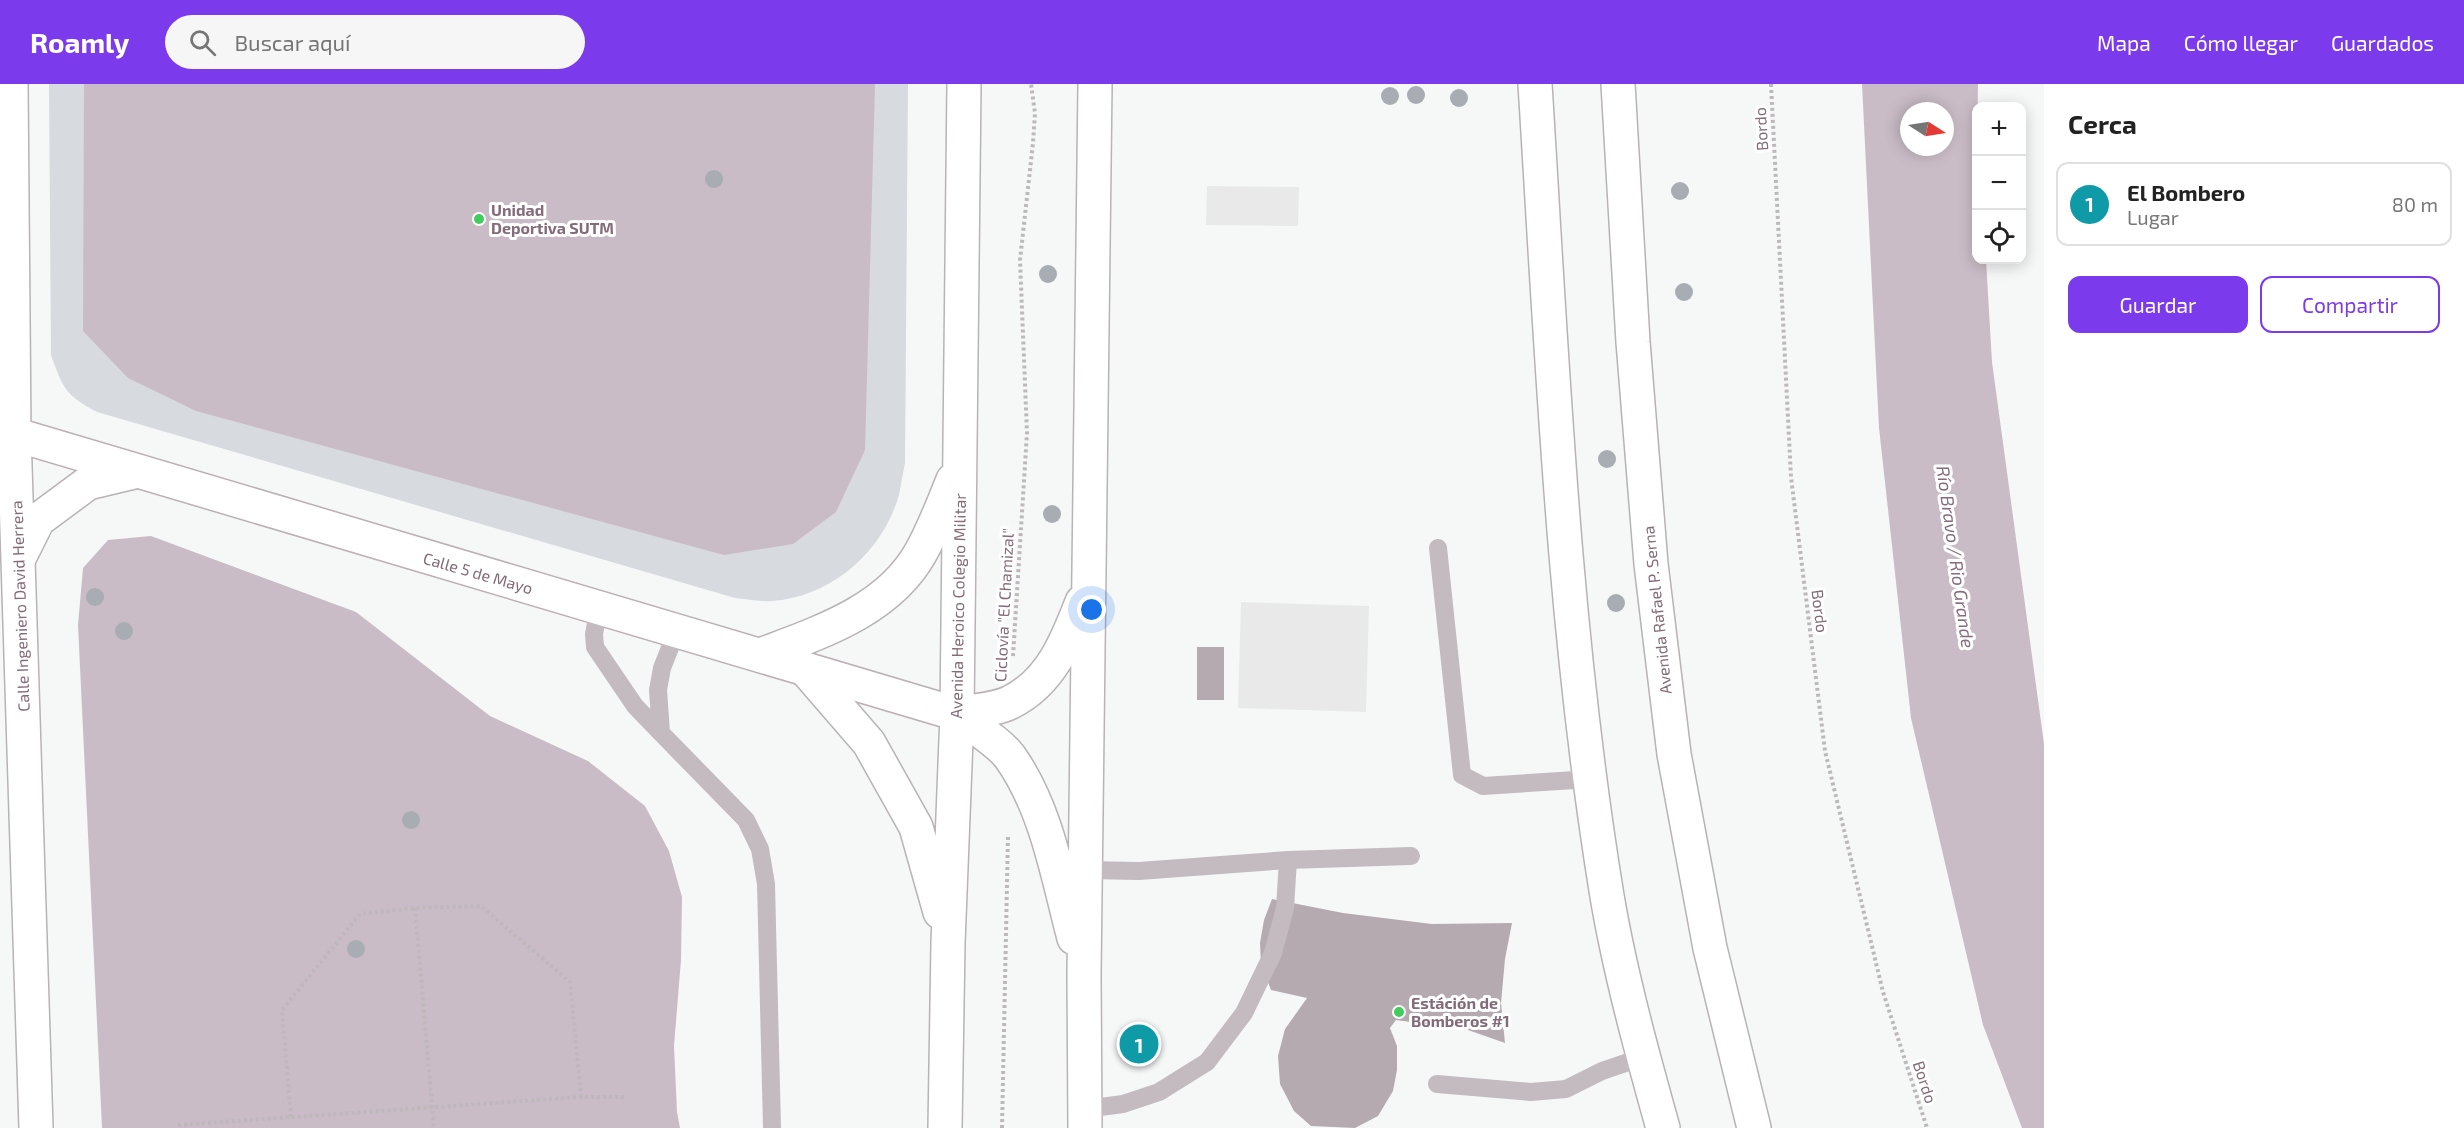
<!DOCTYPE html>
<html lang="es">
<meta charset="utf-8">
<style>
:root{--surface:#fff;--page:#f6f6f6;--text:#222;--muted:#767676;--line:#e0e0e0;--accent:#7c3aed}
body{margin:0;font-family:"Exo 2",sans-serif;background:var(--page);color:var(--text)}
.controls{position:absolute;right:18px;top:18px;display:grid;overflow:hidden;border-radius:12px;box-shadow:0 3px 15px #0003}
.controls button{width:54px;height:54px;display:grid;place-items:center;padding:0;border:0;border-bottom:2px solid var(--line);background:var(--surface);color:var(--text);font:30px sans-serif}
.compass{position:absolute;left:1900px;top:18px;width:54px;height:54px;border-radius:50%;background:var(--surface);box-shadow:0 3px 15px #0003;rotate:102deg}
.you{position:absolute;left:1092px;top:526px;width:21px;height:21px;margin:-15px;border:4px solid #fff;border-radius:50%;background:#1a73e8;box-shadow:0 0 0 9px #1a73e833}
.badge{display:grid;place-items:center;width:39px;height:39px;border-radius:50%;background:var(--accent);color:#fff;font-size:20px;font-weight:700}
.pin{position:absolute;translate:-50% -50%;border:3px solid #fff;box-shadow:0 2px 6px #0006}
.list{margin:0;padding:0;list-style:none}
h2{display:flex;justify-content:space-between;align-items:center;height:78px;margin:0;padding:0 24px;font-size:26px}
h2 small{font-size:20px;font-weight:400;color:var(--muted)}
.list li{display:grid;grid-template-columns:39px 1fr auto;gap:18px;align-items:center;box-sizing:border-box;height:84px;margin:0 12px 12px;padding:0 12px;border:2px solid var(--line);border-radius:12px}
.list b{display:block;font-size:22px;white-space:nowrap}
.list p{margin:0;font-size:20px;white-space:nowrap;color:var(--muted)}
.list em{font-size:20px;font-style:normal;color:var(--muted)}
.actions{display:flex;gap:12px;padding:18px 24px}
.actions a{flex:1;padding:14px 0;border:2px solid var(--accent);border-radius:12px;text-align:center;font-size:21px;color:var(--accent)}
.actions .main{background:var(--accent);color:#fff}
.icon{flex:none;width:33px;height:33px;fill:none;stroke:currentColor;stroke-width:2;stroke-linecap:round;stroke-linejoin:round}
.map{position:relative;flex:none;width:2044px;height:1044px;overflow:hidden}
header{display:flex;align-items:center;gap:36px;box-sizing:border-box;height:84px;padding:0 30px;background:var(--accent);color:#fff}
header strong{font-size:28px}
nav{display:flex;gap:33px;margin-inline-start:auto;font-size:21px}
.search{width:420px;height:54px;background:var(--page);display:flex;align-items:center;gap:15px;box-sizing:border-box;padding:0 21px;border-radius:33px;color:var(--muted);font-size:22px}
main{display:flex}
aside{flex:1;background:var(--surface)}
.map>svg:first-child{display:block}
.built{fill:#e9e9ea}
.green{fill:#d7dade}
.water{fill:#c9bcc6;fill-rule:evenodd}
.building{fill:#b5aab0}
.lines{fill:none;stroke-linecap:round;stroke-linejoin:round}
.secondary-casing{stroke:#bab0b6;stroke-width:36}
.primary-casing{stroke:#b9b2b6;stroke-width:36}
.highway-casing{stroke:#b8b2b5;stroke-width:36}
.path{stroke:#beb8bb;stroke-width:4;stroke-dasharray:3 3;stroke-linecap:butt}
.lane{stroke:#c3bbc0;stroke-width:18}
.secondary{stroke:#fff;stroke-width:33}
.primary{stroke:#fff;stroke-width:33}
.highway{stroke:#fff;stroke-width:33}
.tree{fill:#a8acb3}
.poi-dot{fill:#40cd5c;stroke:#fff;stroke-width:2}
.labels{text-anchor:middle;stroke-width:6;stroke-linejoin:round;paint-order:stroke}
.street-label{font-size:16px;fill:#836b79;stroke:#fff}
.poi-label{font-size:16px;font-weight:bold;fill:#836b79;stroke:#fff;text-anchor:start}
.water-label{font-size:18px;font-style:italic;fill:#856c7f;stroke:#fff}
</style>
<header>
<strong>Roamly</strong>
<div class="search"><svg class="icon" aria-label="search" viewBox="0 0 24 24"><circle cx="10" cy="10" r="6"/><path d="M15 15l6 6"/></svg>Buscar aquí</div>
<nav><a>Mapa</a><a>Cómo llegar</a><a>Guardados</a></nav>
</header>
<main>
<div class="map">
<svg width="2044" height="1044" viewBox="0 0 2044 1044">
<rect width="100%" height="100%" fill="#f6f8f8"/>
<path class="built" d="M1207 102 1299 103 1298 142 1206 141Z
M1241 518 1369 522 1366 628 1238 624Z"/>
<path class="green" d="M49 0H908L905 379C903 389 901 400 899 411 883 468 831 513 772 517 760 518 747 515 735 514L97 328C65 311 63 304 51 271Z"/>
<path class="water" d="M84 0H875L865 366 836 428 793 460 724 471 196 327 128 294 83 247Z
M1862 0H1978L1976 176H1986L1992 278 2044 660V1044H2022L1983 941 1911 634 1879 344ZM1909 27H1945V63H1909Z
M151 452 356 528 490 632 588 677 645 722 669 767 682 813 681 876 674 962 677 1028 680 1044H102L78 541 83 484 108 456Z"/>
<path class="building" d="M1197 563H1224V616H1197Z
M1272 815 1343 829 1432 840 1512 839 1505 875 1501 919 1505 959 1468 946 1396 936 1390 944 1397 962V986L1393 1007 1378 1032 1355 1044 1311 1042 1294 1027 1280 1000 1278 972 1285 945 1307 914 1271 906 1261 880 1260 859 1264 836Z"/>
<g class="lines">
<g class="secondary-casing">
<path id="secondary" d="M0 346 957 630"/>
</g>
<g class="primary-casing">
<path id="primary" d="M11 0 14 350 36 1044
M20 472 38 436 88 399 134 388
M763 570C821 548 889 526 921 468 934 445 943 420 953 396
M805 585 869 659 916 743 940 828
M957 630C972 642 999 658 1010 673 1047 725 1058 794 1074 854
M957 630C974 626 996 626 1011 618 1051 598 1067 557 1082 518
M945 1044 948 859 957 630 964 0
M1085 1044 1084 891 1095 0"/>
</g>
<g class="highway-casing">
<path id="highway" d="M1535 0C1552 271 1563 544 1607 812 1620 889 1642 969 1663 1044
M1618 0 1633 258 1651 480 1674 670 1710 864 1754 1044"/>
</g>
<path class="path" d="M1771 0 1791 393 1825 667 1883 908 1927 1044
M1013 572 1027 349 1020 176 1033 59 1035 29 1031 0
M415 824 434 1044
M291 1033 282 926 360 830 415 824 481 822 570 898 581 1013
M178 1041 581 1013H624
M1002 1044 1008 751"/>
<path class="lane" d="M1438 464 1462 691 1483 702 1591 695
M599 524 594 550 595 563 635 622 661 649
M677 546 662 584 658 606 661 649 746 736 760 765 766 800 772 1044
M1086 786 1139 787 1288 776 1411 772
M1437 1000 1531 1008 1566 1005 1602 987 1643 973
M1085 1025 1123 1020 1159 1008 1207 978 1244 929 1273 869 1285 824 1288 776"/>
<use href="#secondary" class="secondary"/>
<use href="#primary" class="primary"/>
<use href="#highway" class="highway"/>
</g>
<g class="tree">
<circle cx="1416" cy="11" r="9"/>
<circle cx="1390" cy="12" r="9"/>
<circle cx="1459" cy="14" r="9"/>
<circle cx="714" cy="95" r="9"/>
<circle cx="1680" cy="107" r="9"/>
<circle cx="1048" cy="190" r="9"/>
<circle cx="1684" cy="208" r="9"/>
<circle cx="1607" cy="375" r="9"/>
<circle cx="1052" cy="430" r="9"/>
<circle cx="95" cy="513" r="9"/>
<circle cx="1616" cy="519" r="9"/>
<circle cx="124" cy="547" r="9"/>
<circle cx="411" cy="736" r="9"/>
<circle cx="356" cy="865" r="9"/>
</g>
<g class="poi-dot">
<circle cx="479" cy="135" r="6"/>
<circle cx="1399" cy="928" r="6"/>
</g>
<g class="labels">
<g class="street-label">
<text transform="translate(1761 45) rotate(-93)" y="6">Bordo</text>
<text transform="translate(478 489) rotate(16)" y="6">Calle 5 de Mayo</text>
<text transform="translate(1004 521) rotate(-87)" y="6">Ciclovía "El Chamizal"</text>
<text transform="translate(20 522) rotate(-92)" y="6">Calle Ingeniero David Herrera</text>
<text transform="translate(958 522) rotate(-89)" y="6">Avenida Heroico Colegio Militar</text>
<text transform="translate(1657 526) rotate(-96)" y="6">Avenida Rafael P. Serna</text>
<text transform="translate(1820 527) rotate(83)" y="6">Bordo</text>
<text transform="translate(1925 998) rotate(72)" y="6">Bordo</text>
</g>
<g class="poi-label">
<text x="491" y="132">Unidad<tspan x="491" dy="18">Deportiva SUTM</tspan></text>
<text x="1411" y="925">Estáción de<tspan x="1411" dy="18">Bomberos #1</tspan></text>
</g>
<g class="water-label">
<text transform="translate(1955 473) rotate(82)" y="6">Río Bravo / Rio Grande</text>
</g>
</g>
</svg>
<div class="controls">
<button>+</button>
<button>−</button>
<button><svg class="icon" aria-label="locate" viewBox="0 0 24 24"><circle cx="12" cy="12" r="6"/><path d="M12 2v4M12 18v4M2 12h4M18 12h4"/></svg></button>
</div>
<svg class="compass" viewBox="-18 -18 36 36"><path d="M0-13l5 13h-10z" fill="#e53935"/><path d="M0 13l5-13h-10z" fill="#767676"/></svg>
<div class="you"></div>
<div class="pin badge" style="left:1139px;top:960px;background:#0f9aa8">1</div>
</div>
<aside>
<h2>Cerca<small></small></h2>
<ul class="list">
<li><span class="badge" style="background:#0f9aa8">1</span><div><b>El Bombero</b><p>Lugar</p></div><em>80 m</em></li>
</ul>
<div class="actions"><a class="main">Guardar</a><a>Compartir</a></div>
</aside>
</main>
